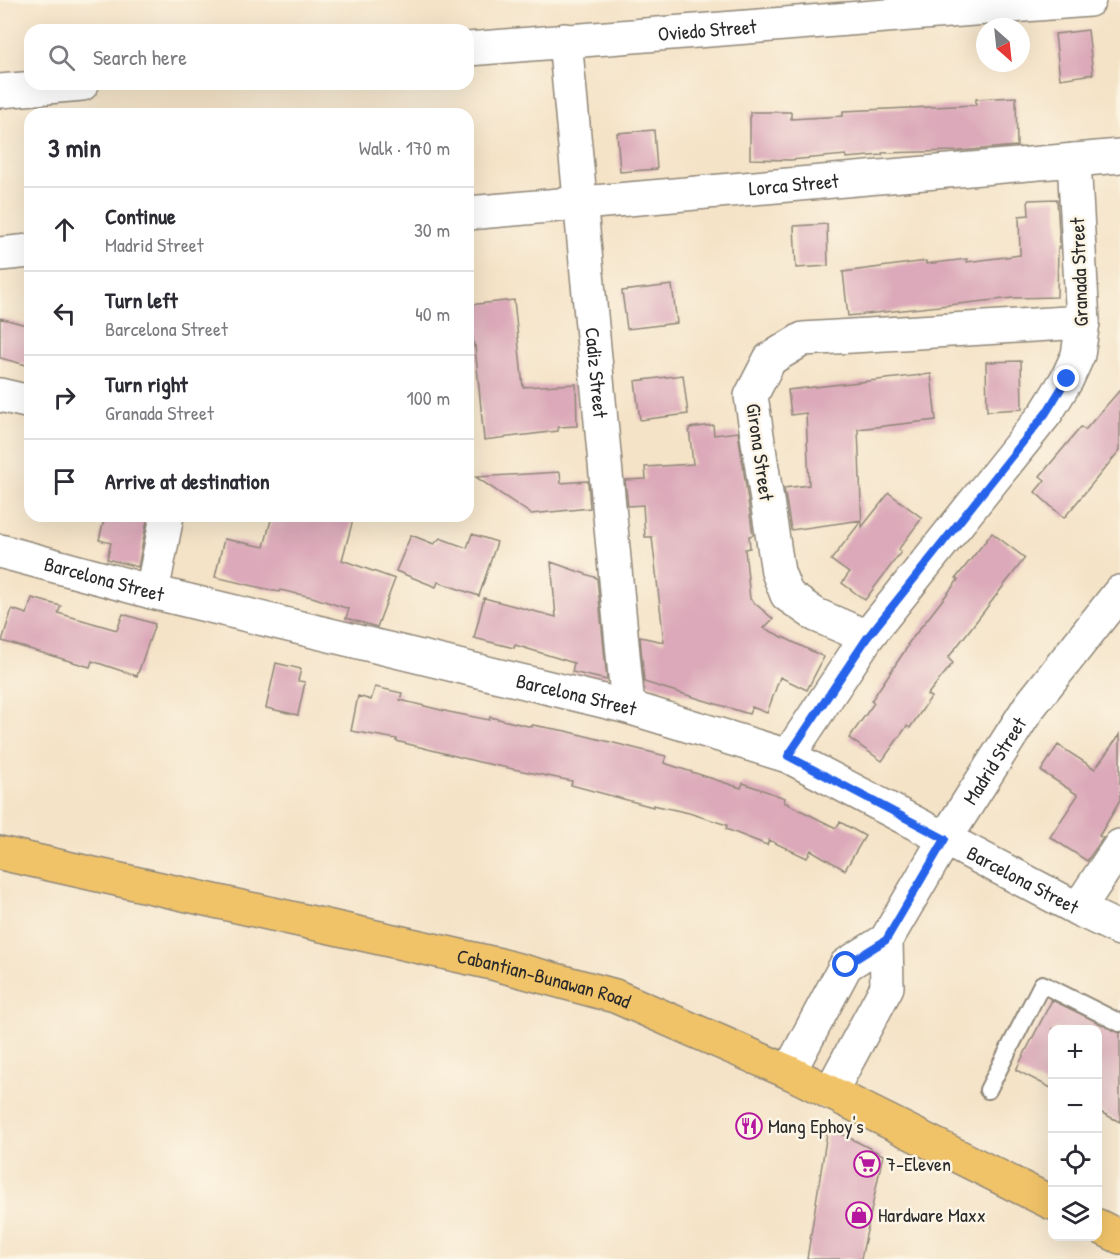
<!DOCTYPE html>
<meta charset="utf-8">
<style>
:root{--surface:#fff;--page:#f2f2f3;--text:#2b2b33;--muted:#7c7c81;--line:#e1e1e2}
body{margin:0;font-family:"Patrick Hand",sans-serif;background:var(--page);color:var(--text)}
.controls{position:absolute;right:18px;bottom:18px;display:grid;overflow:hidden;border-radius:12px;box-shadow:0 6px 24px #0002}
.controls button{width:54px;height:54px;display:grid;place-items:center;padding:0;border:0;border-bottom:2px solid var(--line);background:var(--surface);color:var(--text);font:30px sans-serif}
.compass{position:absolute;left:976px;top:18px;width:54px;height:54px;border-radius:50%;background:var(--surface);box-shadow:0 6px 24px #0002;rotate:153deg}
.stop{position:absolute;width:18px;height:18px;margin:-14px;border:4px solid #2563eb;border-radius:50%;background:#fff}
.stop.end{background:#2563eb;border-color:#fff;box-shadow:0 2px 6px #0008}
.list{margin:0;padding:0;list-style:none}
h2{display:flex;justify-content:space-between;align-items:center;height:78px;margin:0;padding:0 24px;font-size:26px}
h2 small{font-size:20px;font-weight:400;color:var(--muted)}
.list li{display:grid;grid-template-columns:39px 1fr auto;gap:18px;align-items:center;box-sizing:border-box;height:84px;padding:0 24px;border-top:2px solid var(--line)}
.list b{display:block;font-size:22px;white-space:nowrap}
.list p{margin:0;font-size:20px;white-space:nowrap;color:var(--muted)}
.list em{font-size:20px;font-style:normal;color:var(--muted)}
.icon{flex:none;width:33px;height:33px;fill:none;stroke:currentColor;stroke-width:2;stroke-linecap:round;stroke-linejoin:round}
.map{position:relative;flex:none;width:1120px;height:1259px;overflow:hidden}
.search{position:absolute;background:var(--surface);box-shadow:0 6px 24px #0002;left:24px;top:24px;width:450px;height:66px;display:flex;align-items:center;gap:15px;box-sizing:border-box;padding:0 21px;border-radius:18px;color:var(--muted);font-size:22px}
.panel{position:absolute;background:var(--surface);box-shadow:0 6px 24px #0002;left:24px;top:108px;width:450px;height:414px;border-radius:18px}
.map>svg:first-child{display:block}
.building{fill:#dba9b9}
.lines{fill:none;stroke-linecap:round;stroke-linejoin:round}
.service-casing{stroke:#908779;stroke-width:20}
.minor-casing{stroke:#908779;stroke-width:36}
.primary-casing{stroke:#908779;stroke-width:36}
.service{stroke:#fff;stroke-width:16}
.minor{stroke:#fff;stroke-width:33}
.primary{stroke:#f0c369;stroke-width:33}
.route{stroke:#2563eb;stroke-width:8}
.labels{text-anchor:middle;stroke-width:5;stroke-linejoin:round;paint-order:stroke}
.street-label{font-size:20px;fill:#2b2b2b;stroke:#fcf5e5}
.poi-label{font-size:20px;fill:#2b2b2b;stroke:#fcf5e5;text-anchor:start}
</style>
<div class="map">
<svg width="1120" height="1259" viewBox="0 0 1120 1259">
<rect width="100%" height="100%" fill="#fcf5e5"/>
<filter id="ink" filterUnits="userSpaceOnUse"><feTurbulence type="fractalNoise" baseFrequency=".0167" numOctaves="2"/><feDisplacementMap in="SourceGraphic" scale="12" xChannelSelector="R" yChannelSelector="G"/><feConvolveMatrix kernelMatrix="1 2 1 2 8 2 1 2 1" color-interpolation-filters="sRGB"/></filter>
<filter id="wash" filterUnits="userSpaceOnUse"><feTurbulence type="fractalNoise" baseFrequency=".008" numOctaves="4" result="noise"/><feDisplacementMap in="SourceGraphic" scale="24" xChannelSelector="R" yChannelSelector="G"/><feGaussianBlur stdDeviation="1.35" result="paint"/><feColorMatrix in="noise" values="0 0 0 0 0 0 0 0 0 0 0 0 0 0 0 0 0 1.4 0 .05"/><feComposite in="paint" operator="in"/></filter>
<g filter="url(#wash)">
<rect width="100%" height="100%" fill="#f4e3c7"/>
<g id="blocks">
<path class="building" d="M1088 30 1093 74 1060 79 1055 34Z
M1016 97 1017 146 959 151 882 153V155L846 158V155L790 160 750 159V112H791V119L843 116V111L976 105V99Z
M654 130 657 169 620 172 617 133Z
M1057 199 1060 248H1058L1057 297 1013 298 848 316 843 272 926 261V264L967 259V262L1020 255 1019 216 1029 215 1028 200Z
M827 224 828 266 796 268 794 226Z
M672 285 677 323 627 329 622 291Z
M514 300 523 387 576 384 577 426 558 427V431L484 440 475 346 474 347 469 305Z
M0 318 30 326V366L0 358Z
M1021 361 1022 409 987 411 986 362Z
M931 374 936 420 858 429 862 527 889 493 922 518 898 550 901 552 865 600 842 583 849 573 831 560 862 520 791 530 784 488 809 485 806 413 791 415 788 390Z
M683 375 688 414 640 420 635 381Z
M1120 390V450L1064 518 1035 492 1045 480 1040 476 1081 427 1085 430Z
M713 425 714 435 738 432 753 535 749 536 750 548 745 549 750 599 773 619 764 628 824 657 807 690 780 677 767 713 752 707 749 714 644 682 640 637 664 642 652 537H645L643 505 628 506 625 480 646 479 645 467 693 464 689 428Z
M560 472 561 483 588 481 590 508 531 514 476 477Z
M105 516H148L138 567 107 559 111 543 99 540Z
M272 516H354L342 560 395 579 377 627 346 618 349 609 312 597 280 590 279 592 215 577 224 539 264 547Z
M992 533 1025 558 948 658 953 663 927 695 931 697 910 728 907 726 882 761 849 738 874 703 871 701 908 646 907 645 958 580 956 578Z
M472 534 497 542 479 596 438 582 436 587 396 571 411 535 434 544 440 538 467 548Z
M551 562 597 578 607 680 572 672 574 663 515 645 514 648 474 638 484 598 556 617Z
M32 598 61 606 58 613 117 630 123 614 155 624 137 676 92 661 90 667 2 641 12 609 27 614Z
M276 663 301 669 298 681 305 682 298 715 266 708Z
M375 687 402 693 400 700 449 712 489 720 490 717 532 727V725L566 731 666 756 664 763 741 788 743 783 785 798 784 802 836 828 840 822 865 836 845 870 811 850 807 858 769 840 767 845 726 829 727 825 689 813 653 805V807L571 785 572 781 479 762 396 741 397 739 351 731 358 696 371 700Z
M1120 734V801L1099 836 1103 838 1087 861 1050 837 1078 795 1041 771 1058 745 1095 769Z
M1052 1000 1120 1033V1122L1098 1111V1029H1053V1089L1016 1070Z
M828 1127 883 1155 861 1259H807Z"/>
</g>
</g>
<g filter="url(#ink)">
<use href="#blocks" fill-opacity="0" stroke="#908779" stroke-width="1.5"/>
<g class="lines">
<g class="service-casing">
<path id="service" d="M988 1090 1042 984 1120 1023"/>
</g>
<g class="minor-casing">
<g id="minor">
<path id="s1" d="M565 40 628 707"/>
<path id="s2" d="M468 49 1089 0"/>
<path d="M0 91 82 84"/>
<path id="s3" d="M468 213 1120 156"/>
<path d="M0 254 30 251"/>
<path d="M0 395 30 402"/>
<path id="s4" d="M0 551 152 592 628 707 788 756 1078 909 1120 929"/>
<path d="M152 592 167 516"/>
<path d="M867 637 816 615 787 595 778 572 751 396 770 359 803 339 1083 322"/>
<path d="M788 756 867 637 1046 413 1067 379 1078 355 1083 322 1074 160"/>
<path d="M1078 909 1120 846"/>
<path id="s5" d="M789 1072 846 965 886 940 945 839 1029 707 1120 592"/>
<path d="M830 1093 887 987 886 940"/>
</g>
</g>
<g class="primary-casing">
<g id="primary">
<path id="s6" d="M0 853 496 964 615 996 789 1072 1052 1203"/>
<path d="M1098 1226 1120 1237"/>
</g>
</g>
<use href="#service" class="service"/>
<use href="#minor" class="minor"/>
<use href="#primary" class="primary"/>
</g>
</g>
<g class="lines" filter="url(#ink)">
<path class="route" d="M846 965 886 940 945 839 788 756 867 638 1046 413 1067 379"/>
</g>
<defs>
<g id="restaurant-ring" transform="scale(1.35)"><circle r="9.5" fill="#fcf5e5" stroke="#b5179e" stroke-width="1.5"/><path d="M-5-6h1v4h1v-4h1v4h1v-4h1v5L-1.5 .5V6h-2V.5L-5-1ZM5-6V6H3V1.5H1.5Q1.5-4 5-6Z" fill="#b5179e"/></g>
<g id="supermarket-ring" transform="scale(1.35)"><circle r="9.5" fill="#fcf5e5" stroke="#b5179e" stroke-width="1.5"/><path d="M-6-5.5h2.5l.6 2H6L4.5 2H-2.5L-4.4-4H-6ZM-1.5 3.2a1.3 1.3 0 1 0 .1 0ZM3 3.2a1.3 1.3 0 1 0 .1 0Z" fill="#b5179e"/></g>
<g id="shop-ring" transform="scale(1.35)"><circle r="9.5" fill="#fcf5e5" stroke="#b5179e" stroke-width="1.5"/><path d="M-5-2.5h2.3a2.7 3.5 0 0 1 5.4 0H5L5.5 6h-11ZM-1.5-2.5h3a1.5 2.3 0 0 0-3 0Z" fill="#b5179e"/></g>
</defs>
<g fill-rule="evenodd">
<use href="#restaurant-ring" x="749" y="1126"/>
<use href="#supermarket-ring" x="867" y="1164"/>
<use href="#shop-ring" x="859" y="1215"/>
</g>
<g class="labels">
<g class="street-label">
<text dy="7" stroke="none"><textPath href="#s2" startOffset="240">Oviedo Street</textPath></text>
<text dy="7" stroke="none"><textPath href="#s3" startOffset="327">Lorca Street</textPath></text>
<text transform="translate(1079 272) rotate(-92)" y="7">Granada Street</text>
<text dy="7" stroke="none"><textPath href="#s1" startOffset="334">Cadiz Street</textPath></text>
<text transform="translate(760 452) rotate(82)" y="7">Girona Street</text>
<text dy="7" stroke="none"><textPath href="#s4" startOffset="108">Barcelona Street</textPath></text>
<text dy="7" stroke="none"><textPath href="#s4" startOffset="594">Barcelona Street</textPath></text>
<text dy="7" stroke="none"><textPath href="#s5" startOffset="378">Madrid Street</textPath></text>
<text dy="7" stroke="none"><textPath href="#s4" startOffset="1080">Barcelona Street</textPath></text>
<text dy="7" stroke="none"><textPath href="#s6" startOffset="558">Cabantian-Bunawan Road</textPath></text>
</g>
<g class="poi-label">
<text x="768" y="1133">Mang Ephoy's</text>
<text x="886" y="1171">7-Eleven</text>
<text x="878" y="1222">Hardware Maxx</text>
</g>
</g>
</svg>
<div class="controls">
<button>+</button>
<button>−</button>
<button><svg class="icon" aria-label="locate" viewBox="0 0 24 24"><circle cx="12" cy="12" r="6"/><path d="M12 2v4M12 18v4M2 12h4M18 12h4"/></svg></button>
<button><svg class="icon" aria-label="layers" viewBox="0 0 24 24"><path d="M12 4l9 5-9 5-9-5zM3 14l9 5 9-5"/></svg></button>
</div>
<svg class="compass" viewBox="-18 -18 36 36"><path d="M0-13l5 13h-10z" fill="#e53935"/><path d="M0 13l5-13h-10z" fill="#7c7c81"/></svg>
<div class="stop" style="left:846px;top:965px"></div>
<div class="stop end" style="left:1067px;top:379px"></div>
<div class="search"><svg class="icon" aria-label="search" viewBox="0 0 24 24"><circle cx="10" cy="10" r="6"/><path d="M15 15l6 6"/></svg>Search here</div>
<section class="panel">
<h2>3 min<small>Walk · 170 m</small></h2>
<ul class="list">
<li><svg class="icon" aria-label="ahead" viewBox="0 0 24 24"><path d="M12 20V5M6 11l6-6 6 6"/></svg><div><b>Continue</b><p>Madrid Street</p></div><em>30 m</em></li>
<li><svg class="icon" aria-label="left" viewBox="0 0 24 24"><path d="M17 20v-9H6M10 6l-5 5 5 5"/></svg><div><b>Turn left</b><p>Barcelona Street</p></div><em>40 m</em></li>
<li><svg class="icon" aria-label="right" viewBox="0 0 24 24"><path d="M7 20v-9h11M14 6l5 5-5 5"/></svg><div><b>Turn right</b><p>Granada Street</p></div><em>100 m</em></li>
<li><svg class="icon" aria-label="arrive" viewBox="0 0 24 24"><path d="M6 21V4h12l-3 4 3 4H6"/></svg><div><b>Arrive at destination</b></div></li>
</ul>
</section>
</div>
